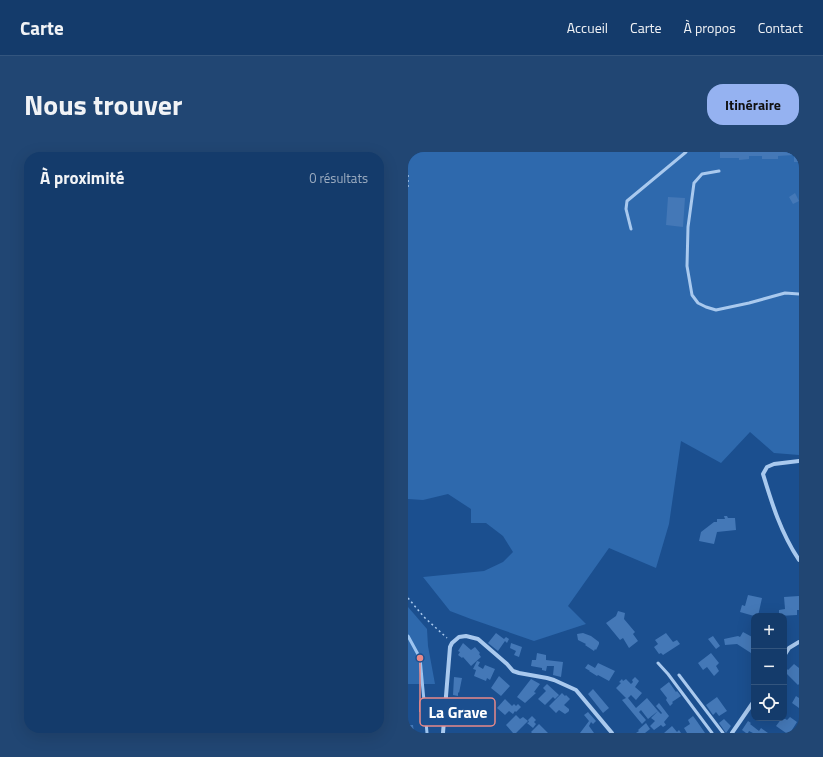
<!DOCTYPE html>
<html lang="fr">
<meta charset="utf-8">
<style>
:root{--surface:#143b6b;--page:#214673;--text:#f1f3f6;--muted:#9dadc1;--line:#33557e;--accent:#95b2f1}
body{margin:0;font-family:"Titillium Web",sans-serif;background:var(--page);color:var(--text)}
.controls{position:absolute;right:12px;bottom:12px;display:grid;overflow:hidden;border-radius:8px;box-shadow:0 4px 16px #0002}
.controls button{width:36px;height:36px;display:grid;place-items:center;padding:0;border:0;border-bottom:1px solid var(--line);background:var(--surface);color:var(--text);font:20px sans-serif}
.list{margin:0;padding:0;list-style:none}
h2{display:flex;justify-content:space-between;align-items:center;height:52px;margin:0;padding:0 16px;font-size:17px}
h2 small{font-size:13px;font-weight:400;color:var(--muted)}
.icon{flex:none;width:22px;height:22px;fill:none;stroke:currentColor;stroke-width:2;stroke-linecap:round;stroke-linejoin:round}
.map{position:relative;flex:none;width:391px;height:581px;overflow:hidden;border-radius:16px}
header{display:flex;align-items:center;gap:24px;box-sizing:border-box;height:56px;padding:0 20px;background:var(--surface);border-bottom:1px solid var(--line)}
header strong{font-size:19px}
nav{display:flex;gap:22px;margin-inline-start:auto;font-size:14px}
.intro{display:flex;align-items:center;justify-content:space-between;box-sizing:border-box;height:96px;padding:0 24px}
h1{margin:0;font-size:28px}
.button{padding:10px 18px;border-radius:16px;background:var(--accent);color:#111;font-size:14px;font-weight:700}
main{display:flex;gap:24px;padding:0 24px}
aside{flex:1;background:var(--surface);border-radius:16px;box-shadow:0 4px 16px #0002}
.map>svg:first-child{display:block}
.green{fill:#2e69ad}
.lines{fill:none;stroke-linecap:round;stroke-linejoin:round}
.stream{stroke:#9cc4f0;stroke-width:3}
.building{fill:#4478b7}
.path{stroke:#a9c9ee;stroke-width:1.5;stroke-dasharray:2 3;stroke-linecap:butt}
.lane{stroke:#a9c9ee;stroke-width:3}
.street{stroke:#a9c9ee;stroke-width:4}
.leader{fill:none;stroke:#e88989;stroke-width:1.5}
.callout-dot{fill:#e88989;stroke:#1b4f8f;stroke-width:1.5}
.callout{fill:#1b4f8f;stroke:#e88989;stroke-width:1.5}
.callout-label{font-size:16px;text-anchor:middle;font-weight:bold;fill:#fff}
</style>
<header>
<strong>Carte</strong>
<nav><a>Accueil</a><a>Carte</a><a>À propos</a><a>Contact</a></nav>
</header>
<div class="intro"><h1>Nous trouver</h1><a class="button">Itinéraire</a></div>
<main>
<aside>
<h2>À proximité<small>0 résultats</small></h2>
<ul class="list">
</ul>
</aside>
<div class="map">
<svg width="391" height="581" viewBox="0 0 391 581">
<rect width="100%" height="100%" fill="#1b4f8f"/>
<path class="green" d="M0 0H391V303L366 301 342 280 313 311 273 289 261 372 248 416 201 396 160 454 178 472 126 489 63 467 42 459 15 425 76 419 95 410 105 400 95 384 78 371H63V357L40 342 15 348 0 347Z
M0 455 19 477 20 494 27 532H0Z"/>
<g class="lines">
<path class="stream" d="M0 484 12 506 19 581"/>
</g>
<path class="building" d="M312 0H391V10H386V3L370 4V7H354V4H341V7L331 8V6H312Z
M387 41 391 49 385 52 381 45Z
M260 45 277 46 275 75 258 73Z
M316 364H319L320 366H327L328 378 309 380 306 392 291 389 293 380 306 370H309V367H317Z
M340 443 354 446 350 464H346L332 460 334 453 337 454Z
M391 444V458H389V463L371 464V458L377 457 376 445Z
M210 459 217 461 216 467 227 480 225 482 230 489 221 496 215 486 212 488 198 471 208 464Z
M335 480 346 486V496L343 501 329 492 317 493 316 487 330 484 332 485Z
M88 481 96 487 98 485 101 487 99 491 97 489 90 499 80 491Z
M175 481 183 484 191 490V492L188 498 187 497 186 499 177 493 178 492 170 488 169 482Z
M258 481 265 490 269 488 272 492 255 503 253 501 251 502 246 495 250 492 247 488Z
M305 484 312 494 308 497 300 487Z
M55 491 63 498 67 495 72 501 71 502 73 505 63 514 55 505 54 506 50 503 52 500 50 499Z
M103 491 114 495 111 505 106 503 108 499 102 496Z
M129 501 138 503V508L155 510 153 525 145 523 146 514H139L138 519 134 518V516L123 514 124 508H128Z
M303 501 311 511 308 514 311 519 306 524 299 515 295 518 290 511Z
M69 509 72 510 70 514 75 517 77 513 87 517 82 528 79 526 78 529 66 524 68 518 65 517Z
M190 511 207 519 201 529 190 523 189 524 181 519H182L177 516 180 512 187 516Z
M386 512 391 516V532L390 533 377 520 379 517 380 518Z
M91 524 102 534 93 544 83 536Z
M46 525 54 526 51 541 50 540V544L45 543Z
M227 525 231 529 227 535 234 541 228 548 223 543 220 546 228 556 239 546 250 559 240 567 233 558 231 560 238 568 234 572 214 548 218 546 208 536 213 531 211 530 214 527 215 529 218 527 223 532 225 530 224 528Z
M123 527 132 532 126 540 128 541 117 551 109 545Z
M261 530 268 540 269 539 273 544 264 550 265 551 262 554 258 548 259 546 252 537Z
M139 532 151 543 147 547 145 545 137 553 130 547 138 539 135 536Z
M185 537 201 556 195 561 180 542Z
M154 541 157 544 158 543 162 547 156 553 161 557V559L160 560 157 562 151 558 148 561 141 554Z
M388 544 391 546V556L384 551Z
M309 545 319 559 311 564 308 560 305 563 298 553Z
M97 547 104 554 106 552 108 554 110 552 113 555 108 560 107 559 105 562 101 559 97 563 89 556Z
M251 551 261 564 256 570 258 573 255 575 253 573 246 578 242 574 247 569 243 566 250 559 253 562 254 561 248 554Z
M180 560 188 569 185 572 183 570 181 574 186 581H172L181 569 176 563Z
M108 563 112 567 115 565 120 569 108 581H105L98 573Z
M124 564 128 568 126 570 128 572 125 576 119 571 121 570 120 568Z
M285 564 288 568 297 581H279L276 576 282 572 280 568Z
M382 565 389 570 382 581H378L368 574 374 566H376L379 568Z
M316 567 323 574 318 581 311 571Z
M340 569 343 571 342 572 351 579 353 576 360 581H345L341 579 340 581H338L334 578Z
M238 571 242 577 237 581H228L231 579 230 578Z
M131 572 140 581H124L123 580Z
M0 573H5L6 581H0Z
M264 574 269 580 271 578 273 581H256Z"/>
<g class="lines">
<path class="path" d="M0 23V36
M0 446 16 465 39 486"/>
<path class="lane" d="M311 19 294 22 286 31 280 75 279 114 284 143 290 151 298 155 308 158 341 151 377 141 391 142
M223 77 218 57 219 49 278 0
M250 511 260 522 304 581
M271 523 315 581"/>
<path class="street" d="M391 309 366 312 359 315 355 322C364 352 373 381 391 408
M376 504 381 496 391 490
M35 581 42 495 44 491 51 485 58 484 70 487 99 512 105 519 111 521 139 526 146 528 168 538 204 581
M324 581 346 549"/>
</g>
<path class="leader" d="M12 506L12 560"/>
<circle class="callout-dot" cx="12" cy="506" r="4"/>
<rect class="callout" x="12" y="546" width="75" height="28" rx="4"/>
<g class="callout-label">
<text x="50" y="566">La Grave</text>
</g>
</svg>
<div class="controls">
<button>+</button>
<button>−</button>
<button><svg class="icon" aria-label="locate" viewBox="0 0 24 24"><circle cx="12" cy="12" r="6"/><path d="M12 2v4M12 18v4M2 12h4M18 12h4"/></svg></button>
</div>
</div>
</main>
